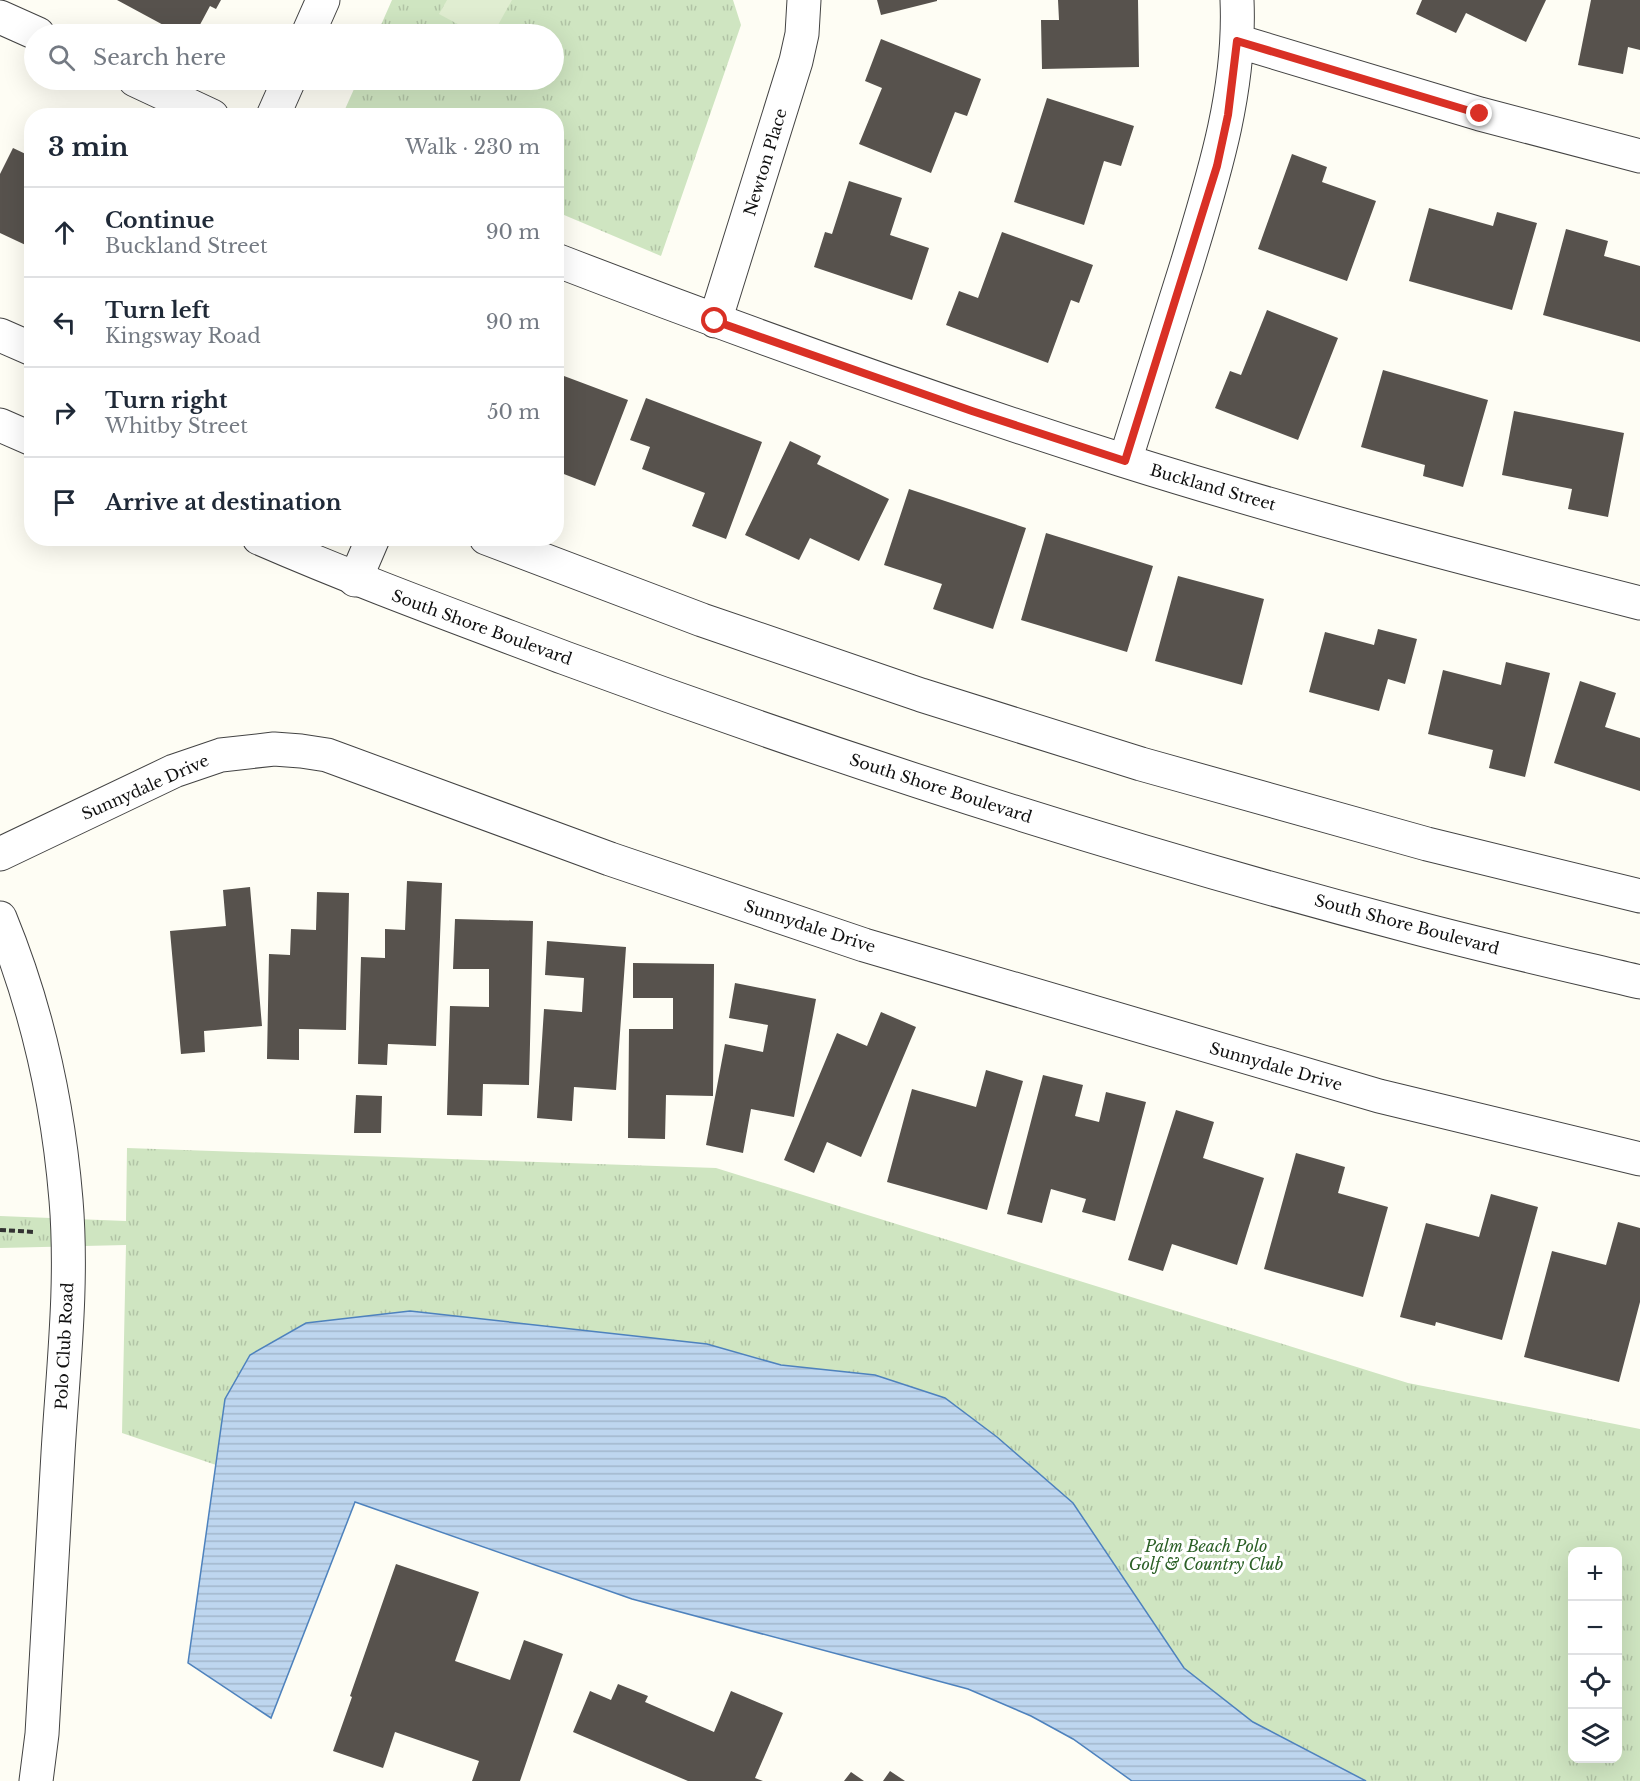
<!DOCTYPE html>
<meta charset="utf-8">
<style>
:root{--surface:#fff;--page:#f2f2f3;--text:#1f2937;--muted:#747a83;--line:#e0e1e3}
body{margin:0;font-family:"Libre Baskerville",serif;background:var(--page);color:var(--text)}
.controls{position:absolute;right:18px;bottom:18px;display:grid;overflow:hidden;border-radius:12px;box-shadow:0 6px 24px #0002}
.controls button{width:54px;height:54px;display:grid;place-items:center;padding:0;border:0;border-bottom:2px solid var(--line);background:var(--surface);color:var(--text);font:30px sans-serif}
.stop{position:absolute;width:18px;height:18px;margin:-14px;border:4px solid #d93025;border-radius:50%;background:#fff}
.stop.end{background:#d93025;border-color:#fff;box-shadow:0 2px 6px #0008}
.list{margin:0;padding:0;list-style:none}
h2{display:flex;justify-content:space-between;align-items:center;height:78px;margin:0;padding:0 24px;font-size:26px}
h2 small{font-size:20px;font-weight:400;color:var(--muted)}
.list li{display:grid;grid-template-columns:39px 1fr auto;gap:18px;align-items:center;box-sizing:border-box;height:90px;padding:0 24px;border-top:2px solid var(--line)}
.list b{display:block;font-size:22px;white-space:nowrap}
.list p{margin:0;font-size:20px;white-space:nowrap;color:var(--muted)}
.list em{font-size:20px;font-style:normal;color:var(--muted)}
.icon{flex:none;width:33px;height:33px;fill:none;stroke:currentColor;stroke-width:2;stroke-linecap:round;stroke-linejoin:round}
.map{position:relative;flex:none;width:1640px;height:1781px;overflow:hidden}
.search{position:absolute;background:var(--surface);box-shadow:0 6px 24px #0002;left:24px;top:24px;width:540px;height:66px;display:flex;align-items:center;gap:15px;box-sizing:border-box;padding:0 21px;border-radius:33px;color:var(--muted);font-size:22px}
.panel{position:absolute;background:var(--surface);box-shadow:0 6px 24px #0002;left:24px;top:108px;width:540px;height:438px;border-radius:24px}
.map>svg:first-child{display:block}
.park{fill:url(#park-tufts);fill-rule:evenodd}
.pitch{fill:#e0edd1}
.water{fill:url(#water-rules);stroke:#4e82bd;stroke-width:1.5}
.building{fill:#57524d}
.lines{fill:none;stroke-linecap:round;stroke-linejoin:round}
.minor-casing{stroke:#434343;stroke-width:35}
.tertiary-casing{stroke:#434343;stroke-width:35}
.path{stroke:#323232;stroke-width:4;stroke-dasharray:6 3;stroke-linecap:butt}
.minor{stroke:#fff;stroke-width:33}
.tertiary{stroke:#fff;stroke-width:33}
.route{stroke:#d93025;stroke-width:8}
.labels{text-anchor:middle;stroke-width:6;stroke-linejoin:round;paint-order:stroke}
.street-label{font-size:16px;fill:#101010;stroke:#fff}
.park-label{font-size:16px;font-style:italic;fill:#2c6027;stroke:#fff}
</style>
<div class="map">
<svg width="1640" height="1781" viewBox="0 0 1640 1781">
<defs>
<pattern id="park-tufts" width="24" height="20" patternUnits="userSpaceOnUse" patternTransform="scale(1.5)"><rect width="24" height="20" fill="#cfe5c1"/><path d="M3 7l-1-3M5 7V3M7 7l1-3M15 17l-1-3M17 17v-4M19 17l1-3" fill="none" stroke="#b1c3a5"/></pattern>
<pattern id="water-rules" width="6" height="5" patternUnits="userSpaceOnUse" patternTransform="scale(1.5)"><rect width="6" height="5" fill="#bed6ef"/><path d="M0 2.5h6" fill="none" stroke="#a2b7cc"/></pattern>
</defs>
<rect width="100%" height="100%" fill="#fefdf4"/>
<path class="park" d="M392 0H733L741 25 661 256 557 212 556 116H342L358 80H554V34H377Z
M127 1148 716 1168 1408 1383 1640 1429V1781H1132L1073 1739 1031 1716 968 1689 632 1599 355 1502 271 1718 188 1663 216 1465 122 1433 126 1245 0 1248V1216L126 1221ZM1572 1552H1618V1758H1572Z"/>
<path class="pitch" d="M447 0H512L493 34H476L439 14Z"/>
<path class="water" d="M410 1311 707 1344 781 1365 875 1375 945 1398 997 1437 1073 1503 1184 1668 1253 1722 1366 1781H1132L1073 1739 1031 1716 968 1689 632 1599 355 1502 271 1718 188 1663 225 1399 250 1355 306 1323Z"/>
<path class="building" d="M117 0H221L216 9 210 6 195 34H180Z
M877 0H937V1L881 15Z
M1058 0H1138L1139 67 1042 69 1041 20H1059Z
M1422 0H1546L1526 42 1466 13 1456 33 1416 14Z
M1591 0H1640V50L1628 47 1623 74 1578 65Z
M881 39 981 79 967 116 955 112 931 173 859 144 882 88 865 81Z
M1047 98 1134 126 1121 166 1104 161 1084 225 1014 202Z
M13 148 32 157V248L0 233V174Z
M1292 154 1327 167 1322 182 1376 201 1347 281 1258 249Z
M849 181 902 198 890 235 929 248 912 300 814 267 825 232 832 234Z
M1429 208 1493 226 1497 212 1537 223 1512 310 1409 281Z
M1566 229 1608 241 1604 256 1640 266V342L1543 315Z
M1002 232 1093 265 1079 303 1071 300 1048 363 946 325 959 291 978 298Z
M1267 310 1338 338 1298 440 1215 408 1230 371 1241 375Z
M1383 370 1488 400 1463 487 1423 476 1425 465 1361 447Z
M556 373 628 400 595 486 556 471Z
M646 398 762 442 726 539 692 526 705 493 642 469 650 447 630 440Z
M1514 411 1624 433 1608 517 1568 509 1572 489 1502 475Z
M790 441 821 456 817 464 889 499 859 561 810 538 799 560 745 535Z
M909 489 1026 528 993 629 933 609 942 584 884 565Z
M1046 533 1153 566 1127 652 1021 620Z
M1178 576 1264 599 1242 685 1155 661Z
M1378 629 1417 639 1405 684 1388 679 1379 711 1309 692 1325 632 1374 645Z
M1506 662 1550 673 1525 777 1489 768 1493 750 1428 734 1443 670 1501 685Z
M1580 681 1616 693 1605 727 1640 738V791L1554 763Z
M407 881 442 883 436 1046 388 1044 387 1065 358 1064 361 957 385 958V929L405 930Z
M250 887 262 1026 204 1031 205 1052 181 1054 170 931 226 926 223 890Z
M317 892 349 893 346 1030 299 1029V1060L267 1059 269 954 290 955 291 929 316 930Z
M455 919 533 921 529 1085 483 1084 482 1116 447 1115 450 1006 489 1007V969H453Z
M547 941 626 947 616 1090 574 1087 572 1121 537 1118 544 1009 582 1012 584 978 545 975Z
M633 963 714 964 713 1096 666 1095 665 1139 628 1138 629 1029H673V998H633Z
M735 983 816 999 794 1117 751 1109 743 1153 706 1145 725 1044 763 1052 768 1025 729 1018Z
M881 1012 916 1027 861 1157 827 1142 814 1173 784 1160 837 1033 867 1046Z
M986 1070 1023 1081 987 1210 887 1182 912 1089 976 1107Z
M1043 1075 1083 1085 1075 1116 1099 1122 1106 1092 1146 1102 1115 1221 1082 1212 1086 1199 1051 1189 1042 1223 1007 1214Z
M356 1095 382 1096 381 1133H354Z
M1176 1110 1214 1122 1203 1158 1264 1178 1237 1265 1172 1244 1163 1271 1128 1260Z
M1296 1153 1345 1167 1338 1193 1388 1207 1363 1297 1264 1269Z
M1491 1194 1538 1207 1502 1340 1436 1322 1435 1326 1400 1317 1426 1223 1479 1237Z
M1618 1222 1640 1228V1302L1619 1382 1524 1357 1552 1251 1606 1265Z
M396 1564 479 1592 455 1661 510 1680 524 1640 563 1654 520 1781H472L479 1761 395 1732 383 1768 333 1751 352 1697 350 1696Z
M618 1684 648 1696 645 1702 714 1732 731 1691 783 1713 755 1778 763 1781H688L573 1732 590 1691 611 1700Z
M890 1771 905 1781H883Z
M851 1772 864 1781H844Z"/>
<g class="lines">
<g class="minor-casing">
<path id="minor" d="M0 17 38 34
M308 34 323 0
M1237 41 1480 114 1640 156
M135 80 212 116
M273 116 289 80
M556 260C743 332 932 400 1122 460 1293 514 1467 559 1640 603
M715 321 796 61 802 34 804 0
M1125 461C1146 395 1166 330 1187 264 1213 178 1241 91 1237 0
M355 580 373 538
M0 854 174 771 221 755 274 749 301 751 327 755 610 859 864 945 1379 1096 1640 1159
M0 918C37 1008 58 1103 66 1200 73 1284 63 1369 58 1453 53 1547 47 1640 42 1734L36 1781"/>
</g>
<g class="tertiary-casing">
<path id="tertiary" d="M0 335 32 349
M0 425 32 439
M259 538C360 582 462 619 565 658 843 761 1126 852 1413 927 1488 947 1564 964 1640 982
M486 538 702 620 921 695 1141 764 1427 844 1640 896"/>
</g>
<path class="path" d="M0 1230 35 1232"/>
<use href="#minor" class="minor"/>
<use href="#tertiary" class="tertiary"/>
</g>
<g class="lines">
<path class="route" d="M715 321 972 411 1125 461 1217 166 1228 115 1237 41 1480 114"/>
</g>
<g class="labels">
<g class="street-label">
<text transform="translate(765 162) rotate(-73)" y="6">Newton Place</text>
<text transform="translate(1213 487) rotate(16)" y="6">Buckland Street</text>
<text transform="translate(482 627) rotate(20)" y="6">South Shore Boulevard</text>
<text transform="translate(145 787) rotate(-24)" y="6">Sunnydale Drive</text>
<text transform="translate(941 788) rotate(18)" y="6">South Shore Boulevard</text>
<text transform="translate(1407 924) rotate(15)" y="6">South Shore Boulevard</text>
<text transform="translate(810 926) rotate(18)" y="6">Sunnydale Drive</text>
<text transform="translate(1276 1066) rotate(16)" y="6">Sunnydale Drive</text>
<text transform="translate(64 1346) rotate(-87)" y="6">Polo Club Road</text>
</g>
<g class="park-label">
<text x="1206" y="1552">Palm Beach Polo<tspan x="1206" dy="18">Golf &amp; Country Club</tspan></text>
</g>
</g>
</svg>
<div class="controls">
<button>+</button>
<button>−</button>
<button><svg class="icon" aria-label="locate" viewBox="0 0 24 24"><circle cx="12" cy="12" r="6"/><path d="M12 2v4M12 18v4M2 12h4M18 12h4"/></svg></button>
<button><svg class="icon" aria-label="layers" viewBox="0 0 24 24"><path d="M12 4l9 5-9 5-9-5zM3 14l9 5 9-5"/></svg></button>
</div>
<div class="stop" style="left:715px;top:321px"></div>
<div class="stop end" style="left:1480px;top:114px"></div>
<div class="search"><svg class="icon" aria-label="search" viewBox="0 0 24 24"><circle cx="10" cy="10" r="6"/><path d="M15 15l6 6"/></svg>Search here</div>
<section class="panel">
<h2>3 min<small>Walk · 230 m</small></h2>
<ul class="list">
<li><svg class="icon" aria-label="ahead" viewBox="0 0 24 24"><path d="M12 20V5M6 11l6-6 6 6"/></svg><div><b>Continue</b><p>Buckland Street</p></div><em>90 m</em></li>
<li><svg class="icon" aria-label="left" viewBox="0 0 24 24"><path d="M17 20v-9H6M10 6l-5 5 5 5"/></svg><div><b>Turn left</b><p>Kingsway Road</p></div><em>90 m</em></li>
<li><svg class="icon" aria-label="right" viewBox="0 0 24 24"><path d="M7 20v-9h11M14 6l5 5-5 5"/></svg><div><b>Turn right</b><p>Whitby Street</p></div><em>50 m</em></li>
<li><svg class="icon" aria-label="arrive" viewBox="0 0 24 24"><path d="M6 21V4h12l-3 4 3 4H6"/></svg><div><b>Arrive at destination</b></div></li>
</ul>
</section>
</div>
